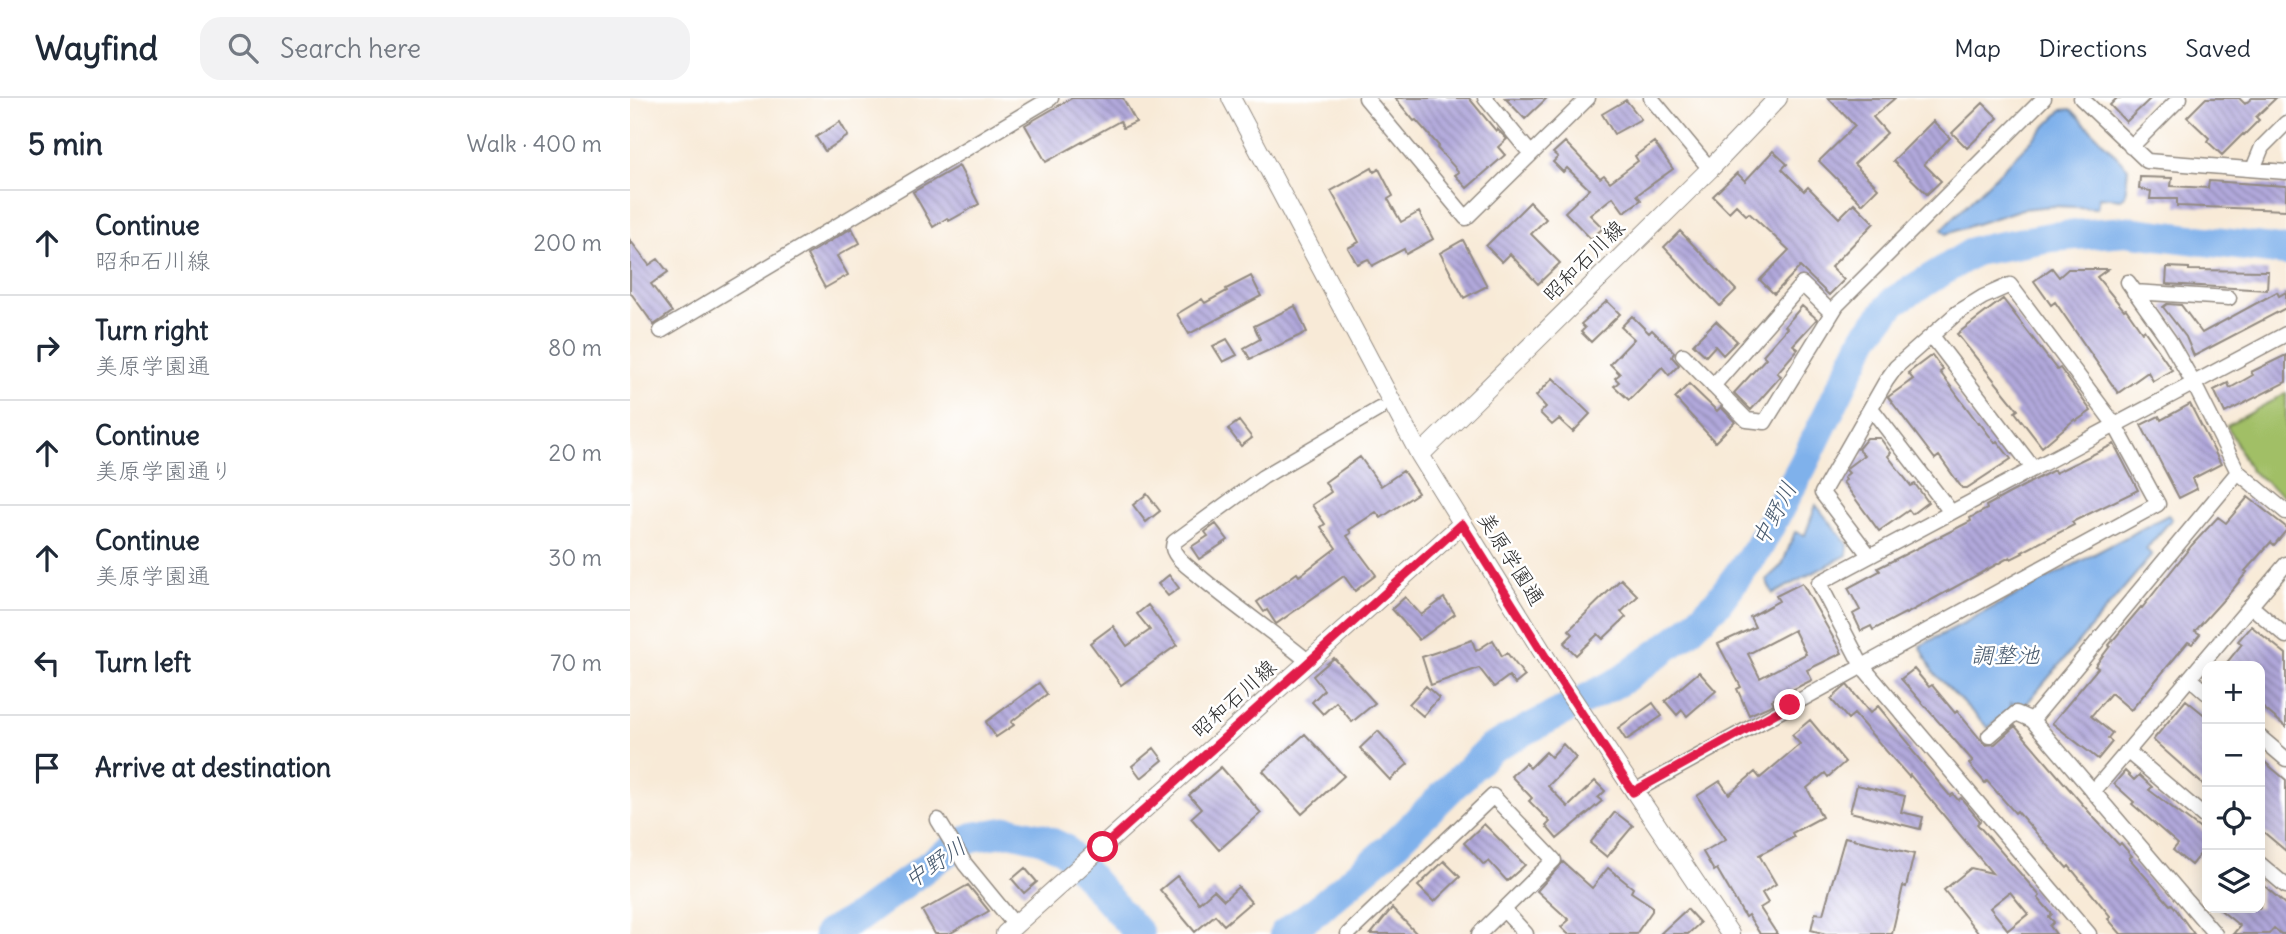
<!DOCTYPE html>
<meta charset="utf-8">
<style>
:root{--surface:#fff;--page:#f2f2f3;--text:#1f2937;--muted:#747a83;--line:#e0e1e3}
body{margin:0;font-family:Delius,"Klee One",sans-serif;background:var(--page);color:var(--text)}
.controls{position:absolute;right:21px;bottom:21px;display:grid;overflow:hidden;border-radius:14px;box-shadow:0 4px 18px #0003}
.controls button{width:63px;height:63px;display:grid;place-items:center;padding:0;border:0;border-bottom:2px solid var(--line);background:var(--surface);color:var(--text);font:35px sans-serif}
.stop{position:absolute;width:21px;height:21px;margin:-16px;border:5px solid #e11d48;border-radius:50%;background:#fff}
.stop.end{background:#e11d48;border-color:#fff;box-shadow:0 2px 7px #0008}
.list{margin:0;padding:0;list-style:none}
h2{display:flex;justify-content:space-between;align-items:center;height:91px;margin:0;padding:0 28px;font-size:30px}
h2 small{font-size:23px;font-weight:400;color:var(--muted)}
.list li{display:grid;grid-template-columns:46px 1fr auto;gap:21px;align-items:center;box-sizing:border-box;height:105px;padding:0 28px;border-top:2px solid var(--line)}
.list b{display:block;font-size:26px;white-space:nowrap}
.list p{margin:0;font-size:23px;white-space:nowrap;color:var(--muted)}
.list em{font-size:23px;font-style:normal;color:var(--muted)}
.icon{flex:none;width:38px;height:38px;fill:none;stroke:currentColor;stroke-width:2;stroke-linecap:round;stroke-linejoin:round}
.map{position:relative;flex:none;width:1656px;height:836px;overflow:hidden}
header{display:flex;align-items:center;gap:42px;box-sizing:border-box;height:98px;padding:0 35px;background:var(--surface);border-bottom:2px solid var(--line)}
header strong{font-size:33px}
nav{display:flex;gap:38px;margin-inline-start:auto;font-size:24px}
.search{width:490px;height:63px;background:var(--page);display:flex;align-items:center;gap:18px;box-sizing:border-box;padding:0 24px;border-radius:21px;color:var(--muted);font-size:26px}
main{display:flex}
aside{flex:1;background:var(--surface)}
.map>svg:first-child{display:block}
.park{fill:#a1bf66;stroke:#667548;stroke-width:2}
.water{fill:#7fb1eb;stroke:#556e8b;stroke-width:2}
.lines{fill:none;stroke-linecap:round;stroke-linejoin:round}
.river{stroke:#7fb1eb;stroke-width:30}
.building{fill:url(#building-back-hatch);fill-rule:evenodd}
.minor-casing{stroke:#928a81;stroke-width:17}
.tertiary-casing{stroke:#928a81;stroke-width:20}
.minor{stroke:#fff;stroke-width:14}
.tertiary{stroke:#fff;stroke-width:18}
.route{stroke:#e11d48;stroke-width:9}
.labels{text-anchor:middle;stroke-width:5;stroke-linejoin:round;paint-order:stroke}
.street-label{font-size:21px;fill:#2b2b2b;stroke:#fff}
.water-label{font-size:23px;font-style:italic;fill:#485a6e;stroke:#fff}
</style>
<header>
<strong>Wayfind</strong>
<div class="search"><svg class="icon" aria-label="search" viewBox="0 0 24 24"><circle cx="10" cy="10" r="6"/><path d="M15 15l6 6"/></svg>Search here</div>
<nav><a>Map</a><a>Directions</a><a>Saved</a></nav>
</header>
<main>
<aside>
<h2>5 min<small>Walk · 400 m</small></h2>
<ul class="list">
<li><svg class="icon" aria-label="ahead" viewBox="0 0 24 24"><path d="M12 20V5M6 11l6-6 6 6"/></svg><div><b>Continue</b><p>昭和石川線</p></div><em>200 m</em></li>
<li><svg class="icon" aria-label="right" viewBox="0 0 24 24"><path d="M7 20v-9h11M14 6l5 5-5 5"/></svg><div><b>Turn right</b><p>美原学園通</p></div><em>80 m</em></li>
<li><svg class="icon" aria-label="ahead" viewBox="0 0 24 24"><path d="M12 20V5M6 11l6-6 6 6"/></svg><div><b>Continue</b><p>美原学園通り</p></div><em>20 m</em></li>
<li><svg class="icon" aria-label="ahead" viewBox="0 0 24 24"><path d="M12 20V5M6 11l6-6 6 6"/></svg><div><b>Continue</b><p>美原学園通</p></div><em>30 m</em></li>
<li><svg class="icon" aria-label="left" viewBox="0 0 24 24"><path d="M17 20v-9H6M10 6l-5 5 5 5"/></svg><div><b>Turn left</b></div><em>70 m</em></li>
<li><svg class="icon" aria-label="arrive" viewBox="0 0 24 24"><path d="M6 21V4h12l-3 4 3 4H6"/></svg><div><b>Arrive at destination</b></div></li>
</ul>
</aside>
<div class="map">
<svg width="1656" height="836" viewBox="0 0 1656 836">
<defs>
<pattern id="building-back-hatch" width="6" height="6" patternUnits="userSpaceOnUse" patternTransform="scale(1.75)"><rect width="6" height="6" fill="#b1a8db"/><path d="M-1 5l2 2M0 0l6 6M5-1l2 2" fill="none" stroke="#9089b2"/></pattern>
</defs>
<rect width="100%" height="100%" fill="#fff"/>
<filter id="ink" filterUnits="userSpaceOnUse"><feTurbulence type="fractalNoise" baseFrequency=".0143" numOctaves="2"/><feDisplacementMap in="SourceGraphic" scale="14" xChannelSelector="R" yChannelSelector="G"/><feConvolveMatrix kernelMatrix="1 2 1 2 8 2 1 2 1" color-interpolation-filters="sRGB"/></filter>
<filter id="wash" filterUnits="userSpaceOnUse"><feTurbulence type="fractalNoise" baseFrequency=".00686" numOctaves="4" result="noise"/><feDisplacementMap in="SourceGraphic" scale="28" xChannelSelector="R" yChannelSelector="G"/><feGaussianBlur stdDeviation="1.57" result="paint"/><feColorMatrix in="noise" values="0 0 0 0 0 0 0 0 0 0 0 0 0 0 0 0 0 1.4 0 .05"/><feComposite in="paint" operator="in"/></filter>
<g filter="url(#wash)">
<rect width="100%" height="100%" fill="#f8ead7"/>
<path class="park" d="M1656 295V400L1620 372 1597 328Z"/>
<path class="water" d="M1441 11 1498 70 1495 98 1491 101 1469 99 1467 110 1422 108 1392 111 1316 136 1312 131 1432 12Z
M1186 407 1218 447 1217 457 1143 496 1136 482 1152 467 1165 434 1175 437Z
M1538 417 1542 421 1516 451 1522 457 1393 610 1381 605V611L1358 630 1303 574 1290 548Z"/>
<g class="lines">
<path class="river" d="M198 836 229 819 310 759 343 739 380 733 411 740 433 750 509 836
M654 836 686 813 761 749 860 651 992 582 1057 534 1088 504 1128 450 1173 367 1236 238 1264 203 1345 153 1421 139 1496 133 1656 153"/>
</g>
<g id="blocks">
<path class="building" d="M442 0H493L506 24 493 30 490 23 416 64 395 27Z
M765 0H839L866 33 867 31 877 41 868 49 875 57 837 90 825 77 829 74 807 50 809 48 786 22 784 23Z
M875 0H917L895 21Z
M1198 0H1265L1243 19 1257 35 1224 66 1248 90 1232 106 1189 63 1225 28Z
M1487 0H1521L1496 24 1480 7Z
M1576 0H1609L1615 6 1622 0H1646L1626 19 1629 22 1614 37 1613 36 1592 57 1577 43 1579 40 1557 19Z
M996 2 1011 21 984 36 972 16Z
M1353 5 1368 20 1337 50 1322 35Z
M1303 23 1320 40 1294 66 1311 83 1297 96 1263 63Z
M210 24 218 38 195 53 186 39Z
M935 44 970 80 974 77 980 84 1008 63 1005 58 1024 44 1043 71 1007 97 1011 102 994 114 983 99 960 117 973 130 961 141 935 114 959 91 937 70 933 74 923 64 928 59 923 55Z
M1143 53 1157 66 1152 71 1174 93 1178 89 1209 120 1224 105 1244 125 1201 169 1214 182 1199 197 1170 169 1144 196 1130 182 1159 152 1119 115 1116 117 1106 107 1099 114 1083 98 1107 75 1115 83Z
M329 68 349 106 319 123 317 120 303 129 283 94Z
M742 70 744 74 749 71 763 98 758 101 771 124 789 114 803 141 776 156 774 151 742 168 738 161 727 166 718 150 729 144 701 93Z
M1510 79 1542 80 1541 88 1578 90 1579 83 1656 88V112L1547 108V101H1520L1521 93 1509 91Z
M900 104 916 121 901 136 930 165 908 186 880 156 872 164 856 148Z
M222 130 230 145 207 158 218 177 195 190 177 157Z
M1050 133 1106 192 1090 208 1034 149Z
M0 142 19 167 28 161 38 174 21 186 42 214 24 227 0 194Z
M833 142 857 188 834 200 810 155Z
M1537 169 1559 170V172L1638 173 1637 192 1536 186Z
M1422 170 1429 179 1438 171H1478L1467 179 1494 212 1496 211 1512 234 1514 232 1542 272 1523 283 1518 274 1488 295 1425 204 1421 207 1404 183Z
M621 178 631 198 559 236 547 216 572 201 575 205 597 193 596 191Z
M1647 194 1649 198 1656 194V210L1564 258 1556 239 1533 209 1537 206 1551 207 1572 235Z
M1373 201 1427 272 1430 270 1461 313 1446 323 1445 321 1412 349 1385 314 1388 312 1327 236Z
M977 203 990 216 961 244 951 234 955 230 951 226Z
M665 208 677 234 620 261 614 250 630 241 624 228Z
M1172 208 1187 221 1163 247 1168 251 1147 275 1151 278 1121 312 1104 295 1136 260 1133 257 1157 230 1155 228Z
M1002 218 1019 235 1022 232 1044 254 1042 259 1049 267 1039 277 1032 269 999 302 984 288 989 284 985 280 990 276 980 266 1004 241 991 229Z
M1086 223 1107 243 1093 257 1085 248 1076 258 1063 246Z
M597 241 607 257 593 264 583 248Z
M1302 257 1313 272 1310 274 1348 325 1349 324 1365 345 1367 343 1381 361 1337 390H1332L1309 358 1305 361 1258 299 1283 281 1278 275Z
M1656 257V284L1595 315 1584 292 1598 285 1600 290 1623 277 1621 274Z
M923 280 960 316 943 334 929 321 922 327 910 315 916 309 906 298Z
M1059 286 1087 313 1091 309 1105 324 1085 344 1045 300Z
M1560 306 1591 366 1562 381 1567 391 1549 400 1511 327 1529 318 1531 322Z
M609 323 622 340 611 348 598 331Z
M1237 340H1250L1261 355 1258 358 1281 388 1285 386 1298 404 1282 416 1279 412 1249 433 1213 384 1216 382 1214 379 1219 375 1216 372 1218 369 1234 357 1228 351Z
M1484 346 1508 392 1442 424 1444 427 1392 454 1393 455 1381 461 1380 459 1276 516 1275 515 1243 532 1241 528 1231 533 1223 516 1230 512 1218 490 1250 473 1248 470 1341 423 1340 420 1357 411 1356 408 1380 395 1424 372 1425 375Z
M730 359 751 388 773 373 788 395 751 420 746 414 719 432 721 435 717 438 746 477 725 493 714 478 646 526 637 512 634 514 627 504 667 475 669 478 706 450 691 429 695 426 682 407 701 394 695 384Z
M517 396 530 413 516 424 503 407Z
M1618 399 1656 429V433L1644 447 1641 444 1615 473 1617 474 1604 490 1565 533 1570 536 1562 546 1558 544 1501 612 1481 595 1461 618 1482 635 1478 640 1482 644 1468 661 1422 625 1468 570 1465 568 1480 548 1479 547 1511 509 1512 510 1562 447 1588 419 1596 425Z
M586 426 598 442 569 461 561 449 578 438 575 434Z
M539 477 549 490 538 498 528 486Z
M991 481 1008 498 991 514 996 519 973 541 968 536 946 557 934 545 943 536 939 532Z
M1172 485 1212 555 1177 572 1182 582 1142 602 1144 606 1119 617 1107 591 1111 589 1088 546 1125 529 1120 519 1149 503 1146 498ZM1164 532 1176 556 1130 580 1118 556Z
M775 499 791 517 814 500 825 516 789 542 762 511Z
M518 507 547 547 491 587 460 545 483 528 497 548 520 532 507 516Z
M1621 528 1656 556V629L1630 607V568H1594L1612 546 1608 543Z
M842 542 846 553 863 542 872 558 877 555 895 578 885 586 879 578 864 589 849 570 801 587 792 559Z
M704 560 745 605 722 624 706 604 693 616 682 604 694 592 683 578Z
M1284 571 1299 589 1302 587 1325 615 1327 613 1355 647 1365 646 1385 628 1466 722 1489 747 1491 745 1502 758 1499 760 1540 807 1542 806 1564 836H1491L1478 821 1481 819 1439 768 1437 770 1387 713 1385 715 1357 683 1355 685 1339 666 1343 663 1271 581Z
M1069 574 1086 593 1057 618 1052 612 1047 617 1035 603Z
M409 585 417 596 381 624 384 627 366 639 356 624Z
M1217 587 1240 615 1248 608 1282 649 1280 650 1320 698 1323 696 1328 702 1331 700 1350 723 1347 726 1410 798 1408 800 1422 816 1419 819 1424 824 1420 828 1426 836H1349L1314 792 1341 770 1362 775 1280 677 1279 679 1224 616 1218 621 1201 601ZM1380 794 1398 816 1378 832 1360 810Z
M796 588 809 600 793 618 779 606Z
M1556 602 1577 619V690L1523 642Z
M1023 605 1032 618 996 642 988 630Z
M1180 622 1215 664 1198 679 1195 675 1177 690 1192 719 1162 735 1164 739 1129 757 1146 786 1132 795 1138 805 1130 810 1147 836H1130L1118 817 1115 819 1087 771 1084 773 1073 754 1096 741 1067 698 1090 683 1099 696 1125 674 1130 680 1170 646 1162 637Z
M748 633 778 666 760 682 730 650Z
M675 636 714 678 672 716 633 673Z
M933 646 946 660 918 688 938 709 965 683 975 693 968 700 972 703 927 741 916 728 920 724 899 703 902 700 881 678 895 665 900 670 916 654 921 659Z
M524 650 533 662 511 680 502 668Z
M1630 660 1656 682V753L1630 731Z
M591 669 631 715 589 752 561 720 571 711 559 697Z
M1495 673 1504 682 1509 677 1522 689 1519 692 1577 736V748L1561 767 1543 752 1548 746 1502 706 1504 704 1484 686Z
M1227 687 1275 698 1271 714 1293 719 1290 731 1220 714Z
M985 714 1003 728 977 759 960 745Z
M854 726 895 767 877 783 859 763 854 767 834 745Z
M1215 739 1284 756 1276 789 1273 788 1262 836H1196L1181 832 1185 815 1193 816Z
M814 763 830 779 804 804 788 788Z
M933 764 962 790 978 770 1003 790 1001 794 1022 808V813L1006 836H938L931 829 939 822 907 793Z
M395 770 407 784 394 795 382 781Z
M547 778 569 805 584 792 594 802 608 789 621 804 594 827 585 817 565 834 530 792Z
M1630 784 1656 807V836H1651L1644 830 1639 836H1603L1610 828 1588 810H1630Z
M338 787 359 813 319 836H305L292 813Z
M762 810 787 836H741Z
M1057 811 1070 825 1058 836H1030Z"/>
</g>
</g>
<g filter="url(#ink)">
<use href="#blocks" fill-opacity="0" stroke="#928a81" stroke-width="2"/>
<g class="lines">
<g class="minor-casing">
<path id="minor" d="M736 0 836 120 958 0
M855 0 901 56
M1021 0 1080 71
M1451 0 1517 63 1656 74
M1501 49 1550 0
M1623 71 1632 49 1656 25
M1498 184 1539 242 1564 286 1608 374 1656 414
M1504 194 1599 200
M31 233 421 0
M1302 238 1403 370
M1053 257 1117 322 1135 324 1207 207 1414 0
M1083 288 1172 186 1202 215
M1241 310 1321 414
M1622 509 1656 538
M679 564C643 534 604 508 568 477 561 471 550 464 545 455 542 450 543 449 544 444L633 379 749 311
M1560 580 1577 595
M1359 638 1386 615 1402 622
M1630 639 1656 661
M1497 653 1577 721
M1003 694 1528 406 1485 327 1380 187 1353 199 1327 215 1266 269 1256 283 1192 395 1239 457
M1463 694 1656 466
M308 722 335 766 385 827
M1630 766 1656 788
M874 812 896 836
M718 836 863 698 924 762 849 836
M1459 836 1232 568 1189 485 1656 236
M1585 836 1402 622 1608 374"/>
</g>
<g class="tertiary-casing">
<path id="tertiary" d="M601 0 790 357 926 576 1100 836
M790 357 1080 71 1148 0
M375 836 832 426"/>
</g>
<use href="#minor" class="minor"/>
<use href="#tertiary" class="tertiary"/>
</g>
</g>
<g class="lines" filter="url(#ink)">
<path class="route" d="M473 749 832 426 926 576 1003 694 1160 607"/>
</g>
<g class="labels">
<g class="street-label">
<text transform="translate(954 163) rotate(-45)" y="7">昭和石川線</text>
<text transform="translate(881 461) rotate(58)" y="7">美原学園通</text>
<text transform="translate(604 601) rotate(-42)" y="7">昭和石川線</text>
</g>
<g class="water-label">
<text transform="translate(1144 416) rotate(-62)" y="8">中野川</text>
<text x="1375" y="565">調整池</text>
<text transform="translate(305 765) rotate(-34)" y="8">中野川</text>
</g>
</g>
</svg>
<div class="controls">
<button>+</button>
<button>−</button>
<button><svg class="icon" aria-label="locate" viewBox="0 0 24 24"><circle cx="12" cy="12" r="6"/><path d="M12 2v4M12 18v4M2 12h4M18 12h4"/></svg></button>
<button><svg class="icon" aria-label="layers" viewBox="0 0 24 24"><path d="M12 4l9 5-9 5-9-5zM3 14l9 5 9-5"/></svg></button>
</div>
<div class="stop" style="left:473px;top:749px"></div>
<div class="stop end" style="left:1160px;top:607px"></div>
</div>
</main>
